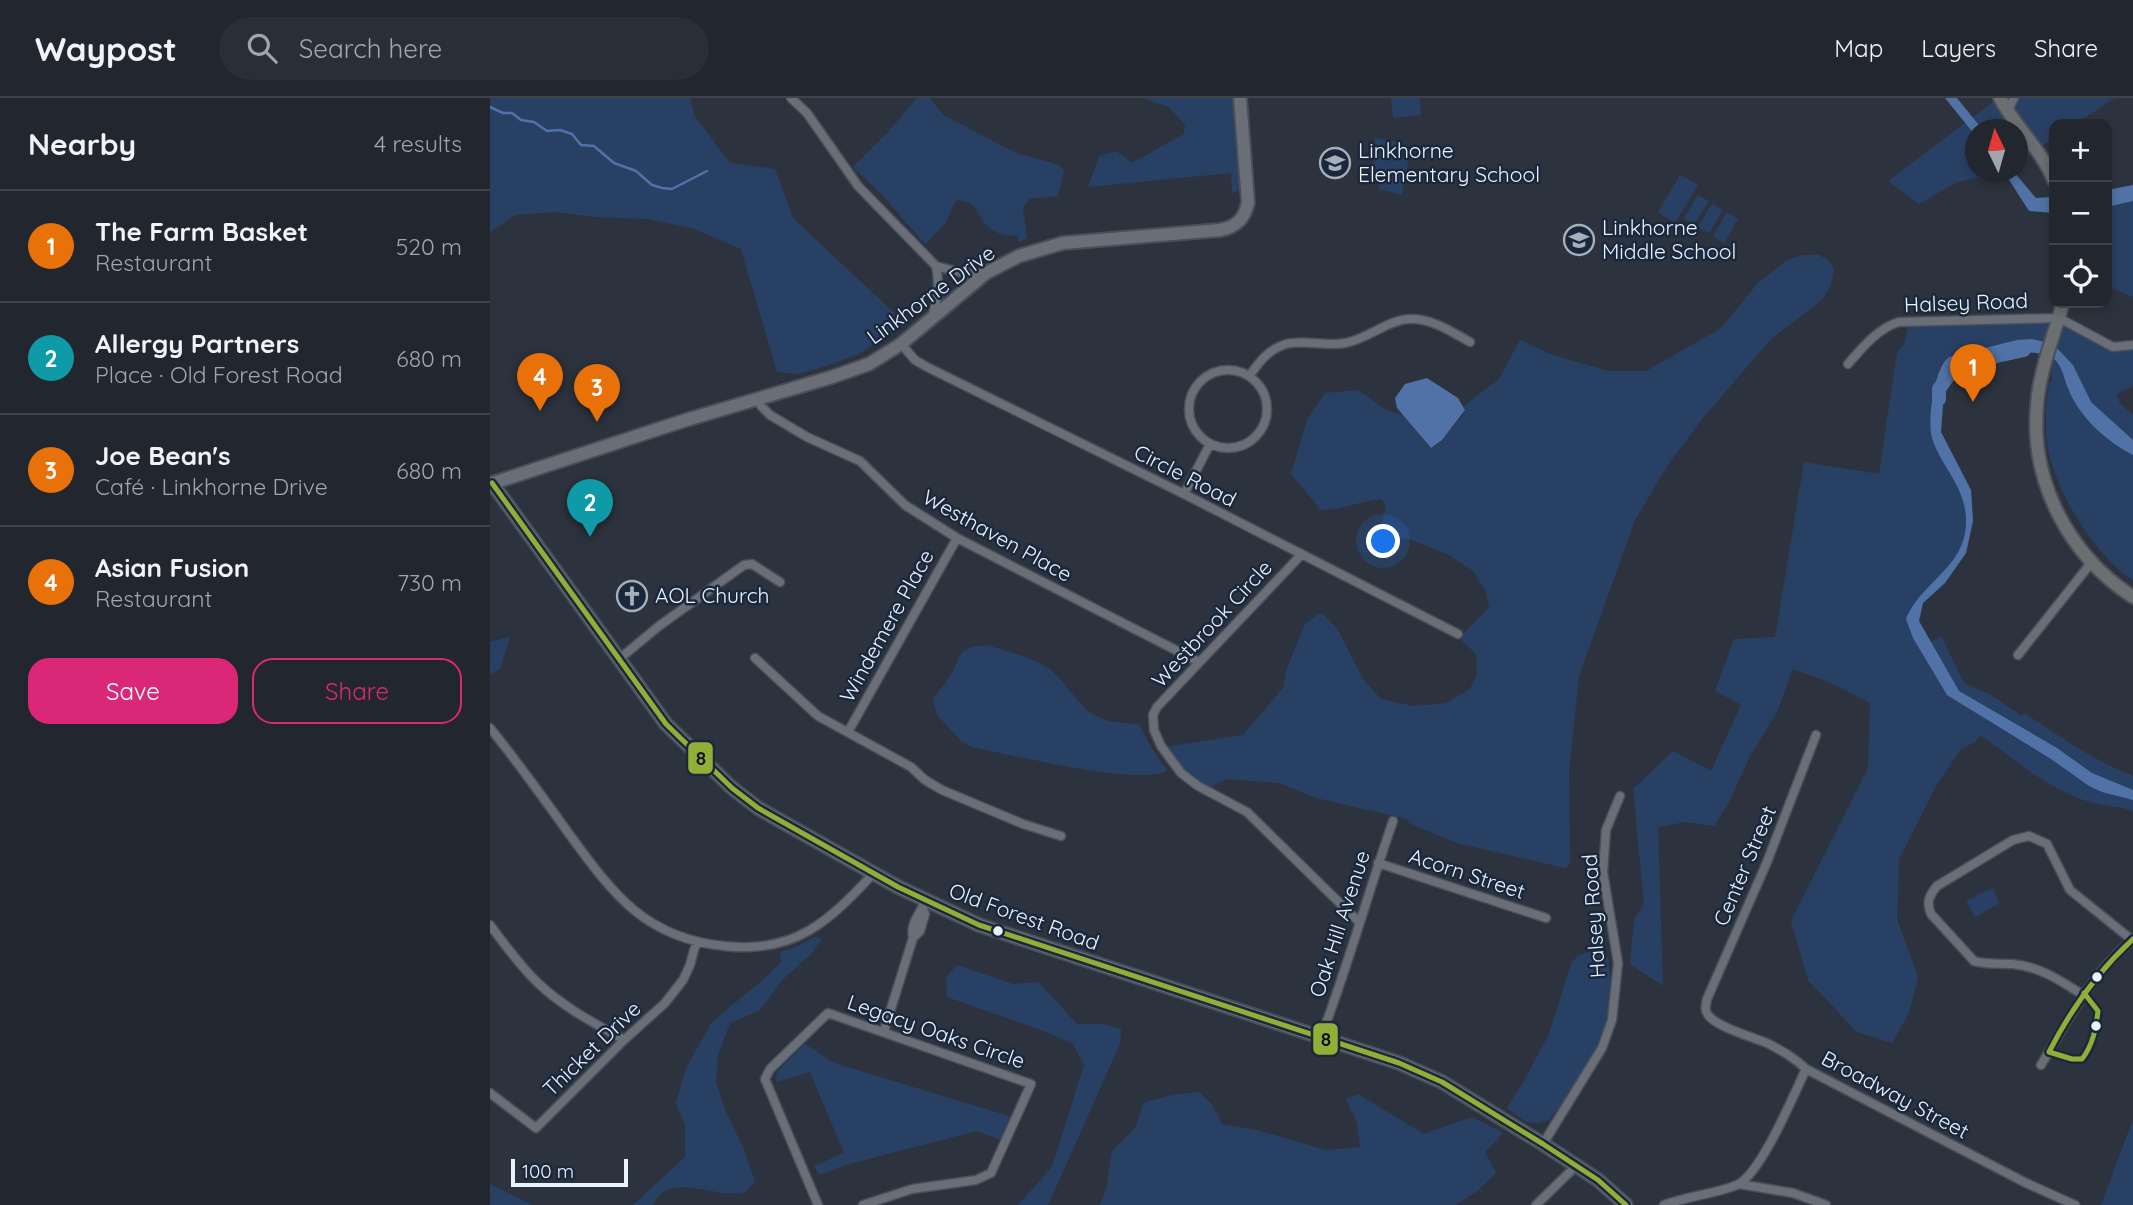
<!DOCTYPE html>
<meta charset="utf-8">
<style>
:root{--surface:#22262e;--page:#2a2e36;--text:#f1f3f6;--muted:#a2a5aa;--line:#3f434a;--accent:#db2777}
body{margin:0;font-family:Quicksand,sans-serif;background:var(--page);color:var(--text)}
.controls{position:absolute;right:21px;top:21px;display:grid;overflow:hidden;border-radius:14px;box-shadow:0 4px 10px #0003}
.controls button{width:63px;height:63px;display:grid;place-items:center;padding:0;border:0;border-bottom:2px solid var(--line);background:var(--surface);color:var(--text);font:35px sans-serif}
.compass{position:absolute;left:1475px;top:21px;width:63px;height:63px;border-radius:50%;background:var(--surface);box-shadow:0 4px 10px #0003;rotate:355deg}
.scale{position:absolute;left:21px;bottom:18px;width:117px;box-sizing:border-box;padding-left:7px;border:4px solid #e9f2ff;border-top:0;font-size:19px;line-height:24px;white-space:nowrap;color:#e9f2ff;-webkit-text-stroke:5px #1b283c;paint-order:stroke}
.you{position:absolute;left:894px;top:444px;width:24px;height:24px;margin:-18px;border:5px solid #fff;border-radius:50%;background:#1a73e8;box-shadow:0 0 0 10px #1a73e833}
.badge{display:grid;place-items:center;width:46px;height:46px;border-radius:50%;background:var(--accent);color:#fff;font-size:23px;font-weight:700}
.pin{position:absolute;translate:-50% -58px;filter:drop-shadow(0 2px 4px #0008)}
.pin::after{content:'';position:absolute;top:37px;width:24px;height:21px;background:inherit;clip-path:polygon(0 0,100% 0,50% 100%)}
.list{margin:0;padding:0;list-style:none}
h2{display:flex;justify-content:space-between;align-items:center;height:91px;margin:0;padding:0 28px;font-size:30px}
h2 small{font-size:23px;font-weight:400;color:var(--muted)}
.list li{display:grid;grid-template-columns:46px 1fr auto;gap:21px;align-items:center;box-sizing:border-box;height:112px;padding:0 28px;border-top:2px solid var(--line)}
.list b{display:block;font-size:26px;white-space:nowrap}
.list p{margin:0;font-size:23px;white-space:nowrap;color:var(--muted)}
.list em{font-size:23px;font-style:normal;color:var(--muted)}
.actions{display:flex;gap:14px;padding:21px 28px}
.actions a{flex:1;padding:16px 0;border:2px solid var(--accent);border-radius:21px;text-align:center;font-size:24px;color:var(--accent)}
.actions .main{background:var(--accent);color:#fff}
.icon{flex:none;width:38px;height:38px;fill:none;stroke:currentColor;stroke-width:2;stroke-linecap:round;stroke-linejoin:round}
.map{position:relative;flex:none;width:1643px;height:1107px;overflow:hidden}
header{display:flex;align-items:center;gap:42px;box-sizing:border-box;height:98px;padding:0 35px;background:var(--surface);border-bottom:2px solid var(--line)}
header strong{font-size:33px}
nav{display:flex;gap:38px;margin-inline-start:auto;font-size:24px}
.search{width:490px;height:63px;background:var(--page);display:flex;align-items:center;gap:18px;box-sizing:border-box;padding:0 24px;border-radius:38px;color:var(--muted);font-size:26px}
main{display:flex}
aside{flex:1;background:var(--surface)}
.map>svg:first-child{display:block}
.green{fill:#294065}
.water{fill:#5072a6}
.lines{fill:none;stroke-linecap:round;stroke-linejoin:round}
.stream{stroke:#5072a6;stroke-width:2.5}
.river{stroke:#5072a6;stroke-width:14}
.street-casing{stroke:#494f59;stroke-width:11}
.secondary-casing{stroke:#494f59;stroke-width:16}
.primary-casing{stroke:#494f59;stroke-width:16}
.street{stroke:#696e77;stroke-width:8}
.secondary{stroke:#696e77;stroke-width:12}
.primary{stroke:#6c6f71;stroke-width:12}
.bus-1-casing{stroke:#1b283c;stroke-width:10}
.bus-1{stroke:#91af36;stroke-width:5}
.bus-dot{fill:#e9f2ff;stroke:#1b283c;stroke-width:2.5}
.labels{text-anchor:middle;stroke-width:5;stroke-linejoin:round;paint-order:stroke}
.poi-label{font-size:21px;fill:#e9f2ff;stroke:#1b283c;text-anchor:start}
.street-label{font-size:21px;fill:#e9f2ff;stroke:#1b283c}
.line-badge{stroke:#1b283c;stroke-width:2.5}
.pale-badge-label{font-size:19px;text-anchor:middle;font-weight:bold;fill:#111}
</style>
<header>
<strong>Waypost</strong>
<div class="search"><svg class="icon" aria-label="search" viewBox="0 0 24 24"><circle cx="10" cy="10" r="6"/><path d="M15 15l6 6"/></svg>Search here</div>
<nav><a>Map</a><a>Layers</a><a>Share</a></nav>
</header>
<main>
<aside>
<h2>Nearby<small>4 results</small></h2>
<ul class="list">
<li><span class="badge" style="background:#e8710a">1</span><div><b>The Farm Basket</b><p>Restaurant</p></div><em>520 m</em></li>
<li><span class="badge" style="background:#0f9aa8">2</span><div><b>Allergy Partners</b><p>Place · Old Forest Road</p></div><em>680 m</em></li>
<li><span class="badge" style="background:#e8710a">3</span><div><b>Joe Bean's</b><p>Café · Linkhorne Drive</p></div><em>680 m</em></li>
<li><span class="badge" style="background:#e8710a">4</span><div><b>Asian Fusion</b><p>Restaurant</p></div><em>730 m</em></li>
</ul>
<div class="actions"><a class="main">Save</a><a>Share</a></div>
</aside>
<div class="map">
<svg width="1643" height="1107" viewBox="0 0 1643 1107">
<rect width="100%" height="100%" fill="#2d333e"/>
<path class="green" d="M0 0H200L204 17 240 65 285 71 303 120 417 227 403 232 369 256 339 267 309 276 287 274 251 151 202 130 157 121 105 119 64 114 25 117 0 134Z
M427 0H440L453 17 526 55 566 66 574 72 568 98 539 101 533 110 537 140 530 144 527 138C518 137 507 137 500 130 485 118 490 104 467 102 461 108 461 116 456 124 450 132 441 138 436 147L394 99 363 69 398 34Z
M652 0H746L751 91 742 95 741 75 598 89 609 59 626 53 642 65 694 36 695 27 679 9Z
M901 0H930L931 17 903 20Z
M1508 0H1625L1585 26H1564V40L1528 65V32H1486V74H1515L1467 84 1429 106 1398 83Z
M885 40C901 43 912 42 919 58L912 97 889 91V77L883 75Z
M1190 77 1208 87 1185 125 1168 114Z
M1208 97 1219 103 1204 127 1194 120Z
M1643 103V199L1617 188V109Z
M1222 106 1233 112 1219 135 1208 129Z
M1237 114 1248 121 1234 145 1223 138Z
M1312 157H1329L1338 162 1344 171 1341 187 1332 202 1281 241 1213 320 1177 368 1145 422 1089 578 1079 672 1080 766 1075 770 967 745 919 725 917 721 826 700 789 685 737 681 721 689 695 675 675 649 753 637 793 590 796 573 815 526 828 516H833L848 532 873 581 891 601 923 608 956 605 980 591 987 576 986 556 971 542 976 533 999 510 996 493 983 473 959 457 920 441 897 440 890 431 896 410 892 401C870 403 852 412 831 412L801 376 817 322 835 295 868 292 894 311 914 318 939 349 947 347 972 318 975 312 974 308 1009 281 1030 242 1060 256 1118 273H1156L1230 231 1269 184 1296 163Z
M1569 220 1623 249 1643 251V288L1627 296 1630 306 1643 316V482C1608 461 1570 399 1560 360 1554 335 1555 310 1559 285L1562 283 1561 268 1546 255 1523 254 1466 267 1454 284 1451 334 1481 392 1483 423 1476 455 1455 485 1433 505 1429 523 1441 544 1451 538 1474 585 1501 597 1532 618 1534 615C1569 638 1603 662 1643 678V713C1629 708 1614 708 1600 704 1558 691 1525 662 1491 637L1485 644 1471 651 1446 688 1409 761 1407 821 1428 879 1419 915 1402 945 1367 934 1318 882 1301 823 1378 670 1380 605 1341 585 1303 571 1287 614 1259 660 1238 706 1224 728 1196 724 1168 729 1173 888 1140 866 1144 822 1154 806 1143 691 1183 653 1221 673 1251 607 1225 593 1244 541 1285 539 1314 364 1389 376 1407 255 1414 247 1419 224Z
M20 539 10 571 0 576V544Z
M498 547C516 554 539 558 555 568 578 582 588 614 616 622 626 625 638 625 649 626L659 646 677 672C654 690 515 655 481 649L471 643 447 617 443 601C447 594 452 590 456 584 474 561 462 549 498 547Z
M1502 790 1510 805 1485 819 1476 803Z
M324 839 332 841 320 857 291 883 270 912 240 925 228 957 226 984 235 1012 253 1049 265 1084 255 1094C248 1095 240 1096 233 1095 211 1092 174 1079 163 1107H143L195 1059V1027L186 1005 196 970 222 924 268 886 291 864 290 854 308 848Z
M1104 853 1114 855 1118 860 1123 910 1106 957 1070 1009 1058 1022 1047 1025 1036 1024 1017 1010 1035 981 1059 936 1081 866 1088 857Z
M467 867 523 886 548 884 587 926H613L631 931 630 946 558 1107H528L562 1069 594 967 583 946 554 933 457 899 456 879Z
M315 946 344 965 522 1019 511 1042 487 1033 355 1067 329 1077 324 1068 354 1055 320 974 287 984 285 980 288 973Z
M709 994 721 1005 732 1026 767 1032 835 1052 870 1049 867 1025 856 1001 868 996 934 1036 982 1019 1013 1035 995 1054 1006 1075 986 1094 965 1107H610L616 1091 622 1053 646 1029 653 1005 681 997Z
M1643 1021V1107H1611Z
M0 1086 42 1107H0Z"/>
<path class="water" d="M1455 0H1467L1492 31 1486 32 1485 37Z
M1514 74H1524L1546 100 1564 99V115L1539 113Z
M1643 87V103L1617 109V92Z
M1542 241 1563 246 1583 267 1601 304 1643 342V357C1616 343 1589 319 1578 290 1572 275 1573 268 1560 257 1526 250 1496 257 1463 267L1455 280 1451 334 1481 392 1483 423 1476 455 1455 485 1433 505 1429 523 1469 593 1567 650 1602 675 1643 692V702L1612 694 1599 688 1561 661 1457 597 1423 540 1416 521C1431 484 1476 469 1476 424 1477 390 1451 369 1442 340 1437 323 1444 270 1459 259L1527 242Z
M937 280 968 300 975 312 952 342 941 350 907 310 905 300 915 286Z"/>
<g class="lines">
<path class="stream" d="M0 9 13 15H22L31 22 44 24 57 33 70 32 82 36 91 47 104 48 124 65 146 73 162 87 172 90 182 91 217 73"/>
<path class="river" d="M1449 301V291L1466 267 1534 252"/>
<g class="street-casing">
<path id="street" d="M301 0 317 15 368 88 446 168C450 187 448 200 442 219
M1517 14 1524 0
M446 168 473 175H496
M411 246 425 262 437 269 694 396 968 536
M1358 266C1372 250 1388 230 1409 224L1569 220 1623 249 1643 247
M699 311a39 39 0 1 1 78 0a39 39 0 1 1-78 0Z
M760 277C770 263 779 251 796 246 815 241 836 249 855 245 878 241 897 222 920 221 941 220 962 234 980 244
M269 300 271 308 280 317 317 339 370 363 415 407 467 440 709 564
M694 396 720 346
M812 456 667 609 663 617 664 632 671 648 691 675 708 688 757 714 869 824
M1528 557 1601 465
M265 560 328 618 421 669 435 682 452 692 533 726 571 738
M128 562 169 528 254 467 262 466 290 484
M0 630C27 663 52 698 77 733 121 793 153 840 234 848 305 856 338 824 384 775
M358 634 467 440
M1326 637 1277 764 1217 901C1216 907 1214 911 1218 917 1228 930 1263 939 1279 946 1292 953 1305 960 1316 971L1536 1085 1585 1107
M888 765 1056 820
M0 827C15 847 30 868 48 885 73 909 104 925 134 942
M423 840 430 833 435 816 433 810
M1593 897C1571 883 1549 868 1522 866 1509 865 1496 867 1484 863L1441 816C1436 804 1439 798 1447 788L1523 742 1539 738 1557 746 1580 792 1642 842
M394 933 423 840C420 824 430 817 435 803
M831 939C858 868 878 795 903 723
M1551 967C1579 920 1600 878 1643 841
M0 995 46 1030 134 942 175 905 193 882 200 867 206 845
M1053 1046 1112 950 1122 922 1128 865 1113 774 1116 732 1130 698
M1249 1086 1303 1095 1336 1107
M328 1107 275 981 280 971 338 915 541 986 501 1075 486 1082 422 1091 373 1107
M1046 1107 1087 1067
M1174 1107C1198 1098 1225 1096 1247 1087 1271 1076 1304 996 1316 971"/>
</g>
<g class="secondary-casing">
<path id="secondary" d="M2 385 176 626 242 690 268 710 296 726 408 789 489 827 909 965 952 984 1053 1046 1108 1082 1136 1107
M0 386 196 322 342 279 379 266 411 246 496 175 529 158 573 145 730 132C747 129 755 120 758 104L750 0"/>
</g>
<g class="primary-casing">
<path id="primary" d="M1510 0C1525 29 1552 52 1564 83
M1573 205C1564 238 1549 273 1547 308 1540 385 1580 458 1643 499"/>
</g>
<use href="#street" class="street"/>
<use href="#secondary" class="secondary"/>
<use href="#primary" class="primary"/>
<g class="bus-1-casing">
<path id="bus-1" d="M2 385 176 626 242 690 268 710 408 789 489 827 909 965 952 984 1053 1046 1108 1082 1136 1107
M1559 954C1581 911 1607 874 1643 841
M1559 954 1582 961H1592C1603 947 1606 930 1608 913L1594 895"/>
</g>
<use href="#bus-1" class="bus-1"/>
</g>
<defs>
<g id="school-ring" transform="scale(1.575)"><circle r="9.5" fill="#1b283c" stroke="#a7afbb" stroke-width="1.5"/><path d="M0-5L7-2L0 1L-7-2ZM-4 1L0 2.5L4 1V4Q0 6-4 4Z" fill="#a7afbb"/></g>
<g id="church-ring" transform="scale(1.575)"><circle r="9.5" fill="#1b283c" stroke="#a7afbb" stroke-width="1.5"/><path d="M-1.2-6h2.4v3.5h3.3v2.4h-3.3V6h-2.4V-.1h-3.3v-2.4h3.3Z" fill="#a7afbb"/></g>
</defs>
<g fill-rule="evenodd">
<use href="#school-ring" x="845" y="65"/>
<use href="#school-ring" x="1089" y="142"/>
<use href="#church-ring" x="142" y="498"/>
</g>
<g class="bus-dot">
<circle cx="508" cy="833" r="6"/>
<circle cx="1607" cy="879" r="6"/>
<circle cx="1606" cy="928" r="6"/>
</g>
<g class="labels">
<g class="poi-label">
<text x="868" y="60">Linkhorne<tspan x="868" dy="24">Elementary School</tspan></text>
<text x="1112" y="137">Linkhorne<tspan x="1112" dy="24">Middle School</tspan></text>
<text x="165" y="505">AOL Church</text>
</g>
<g class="street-label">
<text transform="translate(441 197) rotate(-36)" y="7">Linkhorne Drive</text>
<text transform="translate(1476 205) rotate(-2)" y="7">Halsey Road</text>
<text transform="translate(695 378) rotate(27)" y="7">Circle Road</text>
<text transform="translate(507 438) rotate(29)" y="7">Westhaven Place</text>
<text transform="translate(722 526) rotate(-47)" y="7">Westbrook Circle</text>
<text transform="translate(397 528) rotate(-61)" y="7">Windemere Place</text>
<text transform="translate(1255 768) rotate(-67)" y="7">Center Street</text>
<text transform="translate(977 776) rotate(18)" y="7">Acorn Street</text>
<text transform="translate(1104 818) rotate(-94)" y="7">Halsey Road</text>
<text transform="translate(534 819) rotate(20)" y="7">Old Forest Road</text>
<text transform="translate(850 826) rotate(-72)" y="7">Oak Hill Avenue</text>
<text transform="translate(446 934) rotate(19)" y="7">Legacy Oaks Circle</text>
<text transform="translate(102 951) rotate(-44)" y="7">Thicket Drive</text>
<text transform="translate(1405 997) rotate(28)" y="7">Broadway Street</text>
</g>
</g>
<g class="line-badge">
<rect x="197" y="643" width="27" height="34" rx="7" fill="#91af36"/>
<rect x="822" y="924" width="27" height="34" rx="7" fill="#91af36"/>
</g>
<g class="pale-badge-label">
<text x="211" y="667">8</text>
<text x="836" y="948">8</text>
</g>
</svg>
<div class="controls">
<button>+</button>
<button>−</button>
<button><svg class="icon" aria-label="locate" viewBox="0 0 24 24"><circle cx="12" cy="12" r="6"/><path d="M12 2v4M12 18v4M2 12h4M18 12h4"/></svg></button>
</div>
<svg class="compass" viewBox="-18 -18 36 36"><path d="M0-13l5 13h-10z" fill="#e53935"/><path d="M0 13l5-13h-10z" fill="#a2a5aa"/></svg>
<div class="scale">100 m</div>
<div class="you"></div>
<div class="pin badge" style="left:1483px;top:304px;background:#e8710a">1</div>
<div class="pin badge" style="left:100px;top:439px;background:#0f9aa8">2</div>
<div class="pin badge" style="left:107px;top:324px;background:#e8710a">3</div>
<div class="pin badge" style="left:50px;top:313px;background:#e8710a">4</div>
</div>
</main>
